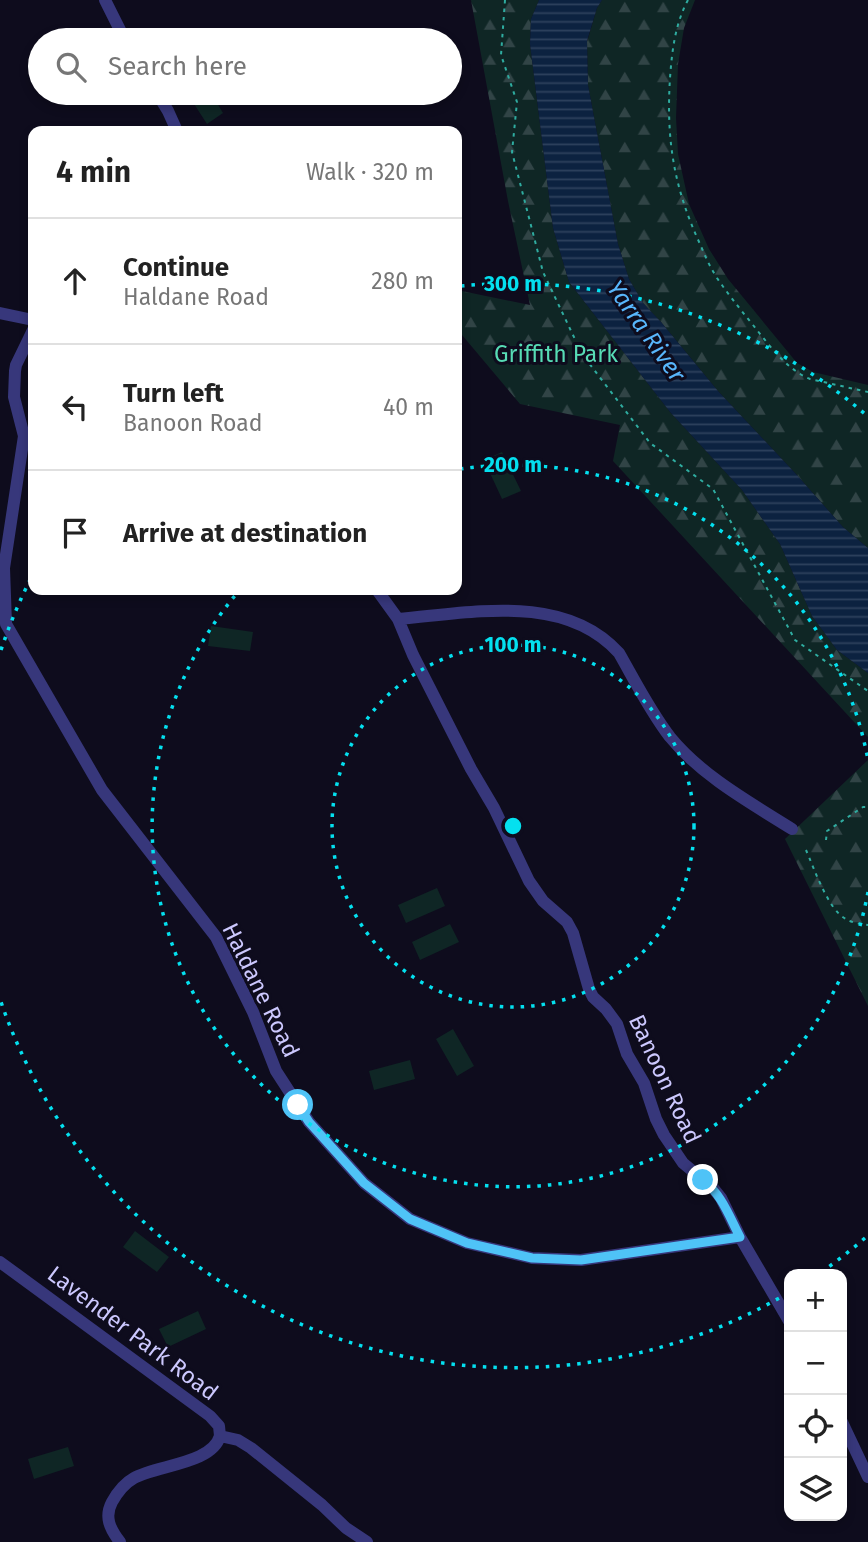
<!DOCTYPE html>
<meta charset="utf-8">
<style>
:root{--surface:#fff;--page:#f2f2f2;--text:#222;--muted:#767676;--line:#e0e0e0}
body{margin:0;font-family:"Fira Sans",sans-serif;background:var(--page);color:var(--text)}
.controls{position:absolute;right:21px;bottom:21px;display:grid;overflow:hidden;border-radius:14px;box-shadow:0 4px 10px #0003}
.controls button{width:63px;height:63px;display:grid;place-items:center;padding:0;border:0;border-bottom:2px solid var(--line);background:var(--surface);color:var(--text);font:35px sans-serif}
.stop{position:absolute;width:21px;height:21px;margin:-16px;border:5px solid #4fc3f7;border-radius:50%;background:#fff}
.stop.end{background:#4fc3f7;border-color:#fff;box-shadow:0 2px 7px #0008}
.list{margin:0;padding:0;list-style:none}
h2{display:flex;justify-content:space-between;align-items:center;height:91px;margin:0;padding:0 28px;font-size:30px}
h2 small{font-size:23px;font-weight:400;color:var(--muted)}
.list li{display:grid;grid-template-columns:46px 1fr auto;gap:21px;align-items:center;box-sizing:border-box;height:126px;padding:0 28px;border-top:2px solid var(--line)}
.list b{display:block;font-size:26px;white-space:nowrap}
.list p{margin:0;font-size:23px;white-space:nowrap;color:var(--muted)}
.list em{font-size:23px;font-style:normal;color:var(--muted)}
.icon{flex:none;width:38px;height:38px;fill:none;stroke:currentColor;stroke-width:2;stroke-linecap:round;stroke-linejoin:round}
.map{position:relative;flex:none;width:868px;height:1542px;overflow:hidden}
.search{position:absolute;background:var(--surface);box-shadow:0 4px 10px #0003;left:28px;top:28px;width:434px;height:77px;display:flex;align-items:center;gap:18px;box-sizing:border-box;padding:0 24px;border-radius:38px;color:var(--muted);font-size:26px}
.panel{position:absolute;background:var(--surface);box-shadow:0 4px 10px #0003;left:28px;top:126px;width:434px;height:469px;border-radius:14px}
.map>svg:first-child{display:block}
.green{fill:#0f2625}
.forest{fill:url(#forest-firs)}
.water{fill:url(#water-rules)}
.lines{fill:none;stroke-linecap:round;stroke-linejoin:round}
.path{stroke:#2faca0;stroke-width:2;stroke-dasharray:3.5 5;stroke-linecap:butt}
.minor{stroke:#37377b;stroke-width:12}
.route{stroke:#4fc3f7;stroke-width:9}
.ring{fill:none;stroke:#04e0ef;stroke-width:3.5;stroke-dasharray:3.5 7}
.labels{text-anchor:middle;stroke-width:6;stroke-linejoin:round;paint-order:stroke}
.park-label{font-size:23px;fill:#57dcb5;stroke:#0e0c1d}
.street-label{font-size:23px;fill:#ccc8fe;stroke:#0e0c1d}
.water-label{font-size:24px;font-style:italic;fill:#58b6fc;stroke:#0e0c1d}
.centre{fill:#04e0ef;stroke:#0e0c1d;stroke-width:3.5}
.ring-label{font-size:21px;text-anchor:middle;font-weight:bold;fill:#04e0ef;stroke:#0e0c1d;stroke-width:6;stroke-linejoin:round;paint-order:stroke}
</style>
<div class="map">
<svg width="868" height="1542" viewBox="0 0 868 1542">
<defs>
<pattern id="forest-firs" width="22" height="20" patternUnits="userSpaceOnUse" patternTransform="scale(1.75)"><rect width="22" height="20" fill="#0f2625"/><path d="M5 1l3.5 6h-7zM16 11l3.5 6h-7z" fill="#314446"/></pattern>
<pattern id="water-rules" width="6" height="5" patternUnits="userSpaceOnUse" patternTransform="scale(1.75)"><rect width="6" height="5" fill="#0c2240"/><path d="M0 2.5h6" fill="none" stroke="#2e415d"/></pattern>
</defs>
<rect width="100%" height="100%" fill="#0e0c1d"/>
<path class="green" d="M187 93H211L223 113 207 124Z
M502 452 521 491 502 499 484 460Z
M211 626 253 632 250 651 208 646Z
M437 888 445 906 406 923 398 905Z
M450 924 459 942 420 960 412 942Z
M453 1029 474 1066 457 1076 436 1039Z
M410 1060 415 1079 374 1090 369 1071Z
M135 1231 169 1257 157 1272 123 1247Z
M198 1311 206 1329 168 1347 159 1329Z
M68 1447 74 1466 34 1479 28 1459Z"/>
<path class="forest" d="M471 0H539L531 19 530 44 553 228 569 282 670 412 742 490 780 544 812 616 837 650 868 673V737L613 461 620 425 520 404 457 329V290L530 305 508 201Z
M602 0H695L684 28 678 64 676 118 678 154 689 204 709 249 728 279 797 363 813 372 868 385V548L843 527 796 474 718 391 661 322 643 303 629 279 618 244 588 85 587 42 597 8Z
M868 760V1006L785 839Z"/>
<path class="water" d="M539 0H602L597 8 587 41 588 85 618 244 629 279 643 303 661 322 718 391 796 474 843 527 868 548V673L837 650 812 616 780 544 742 490 670 412 569 282 553 228 530 44 531 19Z"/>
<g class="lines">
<path class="path" d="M505 0 501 55 517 102 512 152 543 272 582 354 650 443 713 489 795 640 868 691
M688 0C675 24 672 51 670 78 666 140 674 188 700 244 705 256 710 267 717 278 728 294 740 309 753 325 769 345 786 369 810 379L868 392
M826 840 827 831 863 807H868
M806 850C814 868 828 910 846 919 852 923 861 924 868 925"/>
<path class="minor" d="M105 0 125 40
M157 93 168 111 177 131
M0 313 33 320
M33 330 16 365 15 371 14 397 24 436 4 568 6 624 102 790 216 937 253 1012 276 1071 309 1122 364 1183 410 1219 467 1243 532 1258 581 1260 740 1237
M377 590 398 619 413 655 471 769 494 808 529 881 543 901 567 922 573 933 589 989 593 997 606 1009 617 1024 627 1054 644 1083 656 1119 664 1135 683 1163 713 1188 721 1198 740 1237 789 1321
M398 619C471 613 564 592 619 653 635 681 650 711 670 737 702 776 749 802 792 829
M0 1262 210 1416 219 1426 220 1436
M842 1422 868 1477
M220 1436 238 1440 251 1448 322 1505 346 1528 367 1542
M120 1542C110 1529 104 1517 112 1502 117 1493 125 1483 134 1478 157 1465 212 1464 220 1436"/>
</g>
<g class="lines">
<path class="route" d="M298 1105 309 1122 364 1183 410 1219 467 1243 532 1258 581 1260 740 1237C729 1216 722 1195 703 1180"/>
</g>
<g class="ring">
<circle cx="513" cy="826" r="181"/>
<path d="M868 892A361 361 0 1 1 238 592M460 469A361 361 0 0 1 868 760"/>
<path d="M865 1238A542 542 0 0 1 820 1273M788 1293A542 542 0 0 1 1 1002M1 650A542 542 0 0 1 32 576M461 286A542 542 0 0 1 865 414"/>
</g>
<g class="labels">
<g class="park-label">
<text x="556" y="362">Griffith Park</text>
</g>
<g class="street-label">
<text transform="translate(261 990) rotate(64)" y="8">Haldane Road</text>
<text transform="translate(665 1079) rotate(65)" y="8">Banoon Road</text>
<text transform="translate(133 1333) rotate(37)" y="8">Lavender Park Road</text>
</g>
<g class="water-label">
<text transform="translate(646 331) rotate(55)" y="8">Yarra River</text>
</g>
</g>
<circle cx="513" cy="826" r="10" class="centre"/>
<g class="ring-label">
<text x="513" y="291">300 m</text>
<text x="513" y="472">200 m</text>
<text x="513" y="652">100 m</text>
</g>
</svg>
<div class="controls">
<button>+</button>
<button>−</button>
<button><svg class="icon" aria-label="locate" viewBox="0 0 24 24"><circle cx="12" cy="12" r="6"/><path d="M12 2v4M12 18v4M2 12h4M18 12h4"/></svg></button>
<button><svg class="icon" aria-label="layers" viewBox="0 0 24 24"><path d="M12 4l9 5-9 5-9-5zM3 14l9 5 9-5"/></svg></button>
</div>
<div class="stop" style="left:298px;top:1105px"></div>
<div class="stop end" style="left:703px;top:1180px"></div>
<div class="search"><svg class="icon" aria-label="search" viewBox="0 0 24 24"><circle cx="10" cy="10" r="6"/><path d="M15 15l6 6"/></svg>Search here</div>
<section class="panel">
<h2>4 min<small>Walk · 320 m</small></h2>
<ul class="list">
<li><svg class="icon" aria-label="ahead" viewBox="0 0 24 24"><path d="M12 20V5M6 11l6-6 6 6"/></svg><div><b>Continue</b><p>Haldane Road</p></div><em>280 m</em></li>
<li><svg class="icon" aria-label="left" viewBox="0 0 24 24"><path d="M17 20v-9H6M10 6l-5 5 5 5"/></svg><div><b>Turn left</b><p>Banoon Road</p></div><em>40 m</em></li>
<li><svg class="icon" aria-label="arrive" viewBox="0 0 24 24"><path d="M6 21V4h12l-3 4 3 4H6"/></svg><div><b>Arrive at destination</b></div></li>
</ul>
</section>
</div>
